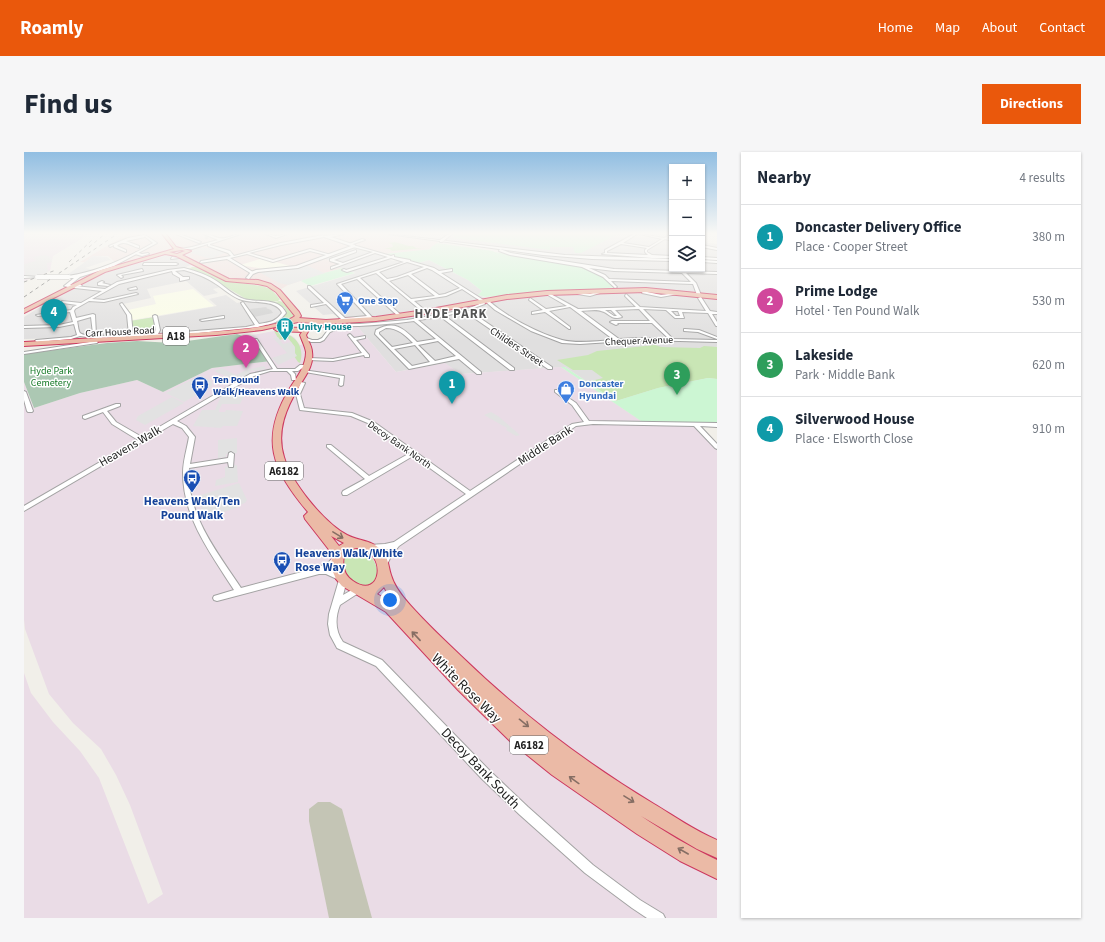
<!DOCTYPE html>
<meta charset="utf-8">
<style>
:root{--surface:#fff;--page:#f6f6f7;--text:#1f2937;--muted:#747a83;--line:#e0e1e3;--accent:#ea580c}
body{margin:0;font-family:"Source Sans 3",sans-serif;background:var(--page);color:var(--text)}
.controls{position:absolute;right:12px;top:12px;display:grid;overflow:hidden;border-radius:0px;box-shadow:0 1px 3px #0004}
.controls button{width:36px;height:36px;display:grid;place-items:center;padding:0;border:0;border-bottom:1px solid var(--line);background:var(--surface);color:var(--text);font:20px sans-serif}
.you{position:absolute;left:366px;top:448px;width:14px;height:14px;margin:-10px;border:3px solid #fff;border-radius:50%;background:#1a73e8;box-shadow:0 0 0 6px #1a73e833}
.badge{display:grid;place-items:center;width:26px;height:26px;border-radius:50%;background:var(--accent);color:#fff;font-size:13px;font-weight:700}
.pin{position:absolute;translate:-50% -33px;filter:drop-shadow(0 1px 2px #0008)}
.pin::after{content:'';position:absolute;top:21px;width:14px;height:12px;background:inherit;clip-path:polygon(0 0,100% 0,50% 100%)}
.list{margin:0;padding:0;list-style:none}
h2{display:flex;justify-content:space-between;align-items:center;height:52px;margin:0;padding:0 16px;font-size:17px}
h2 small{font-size:13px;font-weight:400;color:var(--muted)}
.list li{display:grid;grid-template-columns:26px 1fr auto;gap:12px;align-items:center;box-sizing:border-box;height:64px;padding:0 16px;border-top:1px solid var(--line)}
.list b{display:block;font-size:15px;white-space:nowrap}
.list p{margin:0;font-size:13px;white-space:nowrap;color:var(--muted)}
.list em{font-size:13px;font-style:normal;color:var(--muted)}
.icon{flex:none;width:22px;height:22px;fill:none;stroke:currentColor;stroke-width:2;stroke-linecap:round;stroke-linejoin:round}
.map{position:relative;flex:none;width:693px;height:766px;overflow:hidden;border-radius:0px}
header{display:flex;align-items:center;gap:24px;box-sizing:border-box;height:56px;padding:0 20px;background:var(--accent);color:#fff}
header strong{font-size:19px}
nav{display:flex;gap:22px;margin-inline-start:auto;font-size:14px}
.intro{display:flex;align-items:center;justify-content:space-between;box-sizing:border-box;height:96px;padding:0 24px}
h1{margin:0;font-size:28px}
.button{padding:10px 18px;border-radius:0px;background:var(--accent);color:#fff;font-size:14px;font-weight:700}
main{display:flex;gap:24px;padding:0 24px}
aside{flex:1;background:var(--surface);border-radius:0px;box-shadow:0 1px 3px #0004}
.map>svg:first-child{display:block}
.residential{fill:#e0dfdf}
.commercial{fill:#f0dddb}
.industrial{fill:#eadce6}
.education{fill:#fbfde7}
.religious{fill:#d0d0d0}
.construction{fill:#c4c5b5}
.grass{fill:#c9e6b5}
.cemetery{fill:#acc8b3}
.park{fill:#ccf6d3}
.parking{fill:#e2e2e2}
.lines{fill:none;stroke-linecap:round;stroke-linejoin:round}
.minor-tunnel{stroke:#c8c6c1;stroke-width:3;stroke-dasharray:3 1.5;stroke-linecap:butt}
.minor-casing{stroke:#a3a3a3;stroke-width:2}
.tertiary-casing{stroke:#a3a3a3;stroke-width:2}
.trunk-casing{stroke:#cd385f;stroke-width:2}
.minor{fill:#fff;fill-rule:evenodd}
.tertiary{fill:#fff;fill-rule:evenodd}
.trunk{fill:#ebbaa6;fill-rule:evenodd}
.rail{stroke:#707070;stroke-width:1;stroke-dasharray:3.5 3.5;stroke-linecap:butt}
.tertiary-bridge-casing{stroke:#a3a3a3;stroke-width:5;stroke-linecap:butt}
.tertiary-bridge{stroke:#fff;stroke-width:4}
.oneway{stroke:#866e64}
.labels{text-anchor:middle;stroke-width:3;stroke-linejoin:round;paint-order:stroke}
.far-shop-label{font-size:10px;font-weight:bold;fill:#366cbe;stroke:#fff;text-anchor:start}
.far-culture-label{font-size:10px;font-weight:bold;fill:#0d838f;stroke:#fff;text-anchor:start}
.far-street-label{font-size:10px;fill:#222;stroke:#fff}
.far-park-label{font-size:10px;fill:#167a27;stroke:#fff}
.far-transit-label{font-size:10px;font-weight:bold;fill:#164399;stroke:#fff;text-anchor:start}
.shield{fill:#fff;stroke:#646464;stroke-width:1}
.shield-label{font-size:11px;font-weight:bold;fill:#222}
.street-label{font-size:12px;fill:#222;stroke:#fff}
.transit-label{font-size:12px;font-weight:bold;fill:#164399;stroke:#fff}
.far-district-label{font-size:13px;font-weight:bold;letter-spacing:1px;fill:#555;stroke:#fff}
.near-street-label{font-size:14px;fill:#222;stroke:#fff}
</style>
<header>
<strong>Roamly</strong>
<nav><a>Home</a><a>Map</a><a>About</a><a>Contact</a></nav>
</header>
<div class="intro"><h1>Find us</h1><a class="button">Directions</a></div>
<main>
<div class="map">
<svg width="693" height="766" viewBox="0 0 693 766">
<rect width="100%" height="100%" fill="#f1efe9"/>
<path class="residential" d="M368 82H648V105L605 104 606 106 648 108V117H678V109L693 110V227L684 226 592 249 541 215 437 222 420 211 372 220 333 174 309 162 299 163 272 139 332 121 319 116H306L316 112 299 107 330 95 365 104 360 106 370 109 375 107 399 110 405 108 444 128 458 139 454 143 472 149 535 142 598 140 591 135 581 124 565 117 497 104 498 102 533 103 469 97Z
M678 90 693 92V107L678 106Z
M140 104H153L169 112 160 116 173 121 197 135 189 137 194 141 180 144 162 129 123 137 127 146 99 152 108 169 193 154 185 147 202 143 213 151 222 149 247 152 252 154 258 160V162L257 164 247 171 221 176 122 183 65 184 58 182 40 186 0 187V165L13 157 66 128 87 119Z"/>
<path class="commercial" d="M106 82H369L416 89 412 92 410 97 362 102 394 111 403 108 392 112 330 95 300 107 317 112 307 116H319L278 127 279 128 264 133 254 139 245 133 207 129 154 103 136 104 93 115 85 113 91 110 84 104H69L61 110H56L101 83Z"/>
<path class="industrial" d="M0 82H65L29 104 26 119 0 129Z
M333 174 372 220 421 211 437 222 537 215 622 272 672 273 693 295V766H0V521L7 541 29 570 56 599 75 626 124 752 139 742 106 653 92 623 77 597 49 571 25 542 1 477 0 468V230L10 256 56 241 113 228 139 240 188 216 247 209 228 183 250 179H258L270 185 276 193 300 189 307 180Z"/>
<path class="education" d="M236 107 252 110 269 115 240 117 216 113Z
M169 137 190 154 108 168 104 158 132 152 129 144Z"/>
<path class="religious" d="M243 155 242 156 247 158 249 161 230 165 226 157Z"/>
<path class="construction" d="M294 650H306L318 657 348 766H305L285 669V657Z"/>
<path class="grass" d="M371 90 385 94H389L392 96H400L368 99 366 97H360L369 95 368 92 364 91Z
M168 115H175L202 129 238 134 247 137 256 147 254 149 248 150 222 147 185 125 165 117Z
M255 149 260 150 271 164 263 169 247 173 253 170 262 161 261 156 249 151Z
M131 165 134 179 130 182H107L106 169Z
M250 179C268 180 282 192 276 211L274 210 270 204 271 195 264 186 255 188Z
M631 193 637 195 676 196 680 194 693 195V227L684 226 634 236 592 249 563 230 579 226 568 218H549L533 208 564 203 573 199Z
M329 397H335V399L337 400 339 397C353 407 362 428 340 436L322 426C319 414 316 403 329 397Z"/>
<path class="cemetery" d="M213 182 227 187 247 209 188 216 139 240 113 228 56 241 10 256 0 230V202L83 191 113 189 149 191Z"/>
<path class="park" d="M427 82H594L557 101H551L549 95H526V98L430 86 431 84 426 83Z
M413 91 469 99 470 100C506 106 565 107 590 135L575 138 462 145 454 143 458 139 444 128 405 108 394 111 361 102 408 97 406 96Z
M319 116 324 118H319L331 121 286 134 277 129 279 128 277 127Z
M537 215H541L592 249 634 236 684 226 693 227V271L617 269Z"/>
<path class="parking" d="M175 96H188L203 100 189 106H183L167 101 170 98Z
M21 103 26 105 28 108V110L23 111 24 120 11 124H1L0 112 12 109 9 105Z
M69 104 83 105 87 108 82 109 61 116 71 118 53 124 43 123Z
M278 114H284L301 121 264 133 255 131 235 120 265 118Z
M254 185 259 192 267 190 271 196V201L273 204 254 213 248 206 263 201 249 186Z
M240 214 242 217 230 219 228 218 225 220 227 221 220 225 218 224 206 226 190 219 198 216 212 223 222 218Z
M178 225 188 229V234L160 250 142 241 171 226Z
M203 242H221L216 252H198L195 258V260H201L202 258 219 259 213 274H199L197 276 169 274 178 258H191L197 244Z
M148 245 160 251 121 273 112 268 114 264Z
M467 260 474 264 496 283 492 284 482 278 483 276 460 263Z
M213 286V301L202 302V305L194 306V288Z
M213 313 214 330 191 334 192 328 201 325V315Z
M215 331 223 348 221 351 215 353V355L179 367 175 345 177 343Z"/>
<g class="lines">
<path class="minor-tunnel" d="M181 86 185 85"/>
<g class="minor-casing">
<path id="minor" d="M152 82H155L177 90 175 91Z
M180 82C186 82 190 85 195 86 202 88 210 82 217 82L186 92V93L206 99 210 104 257 91 299 83 300 85 257 93 225 101 249 108 286 97 307 103 306 104 286 99 249 110 223 102 206 106 229 120 228 122 203 107 176 111 177 109 207 104 204 101 184 94V92L168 97H157L168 95 194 88Z
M242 82 252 84 263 82 252 86Z
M425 82H428L418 90H416V88Z
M610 82H613L599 91 625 95 638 87 616 82 640 86 648 82V83L643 86 648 87V89L641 87 623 98V100L628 103 648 104V106H628L578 102 581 101V98ZM597 92 623 96 621 98V100L624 103 583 101V99Z
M120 83 121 85 102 89 115 94V96C107 94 99 87 93 94L102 98V100L90 95V93L86 95 85 94 104 86Z
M338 87 341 88 326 93 325 92Z
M329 93 367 104 370 103V105L386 108V109L410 116 415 119 428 117V119L417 121 461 149 458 150 438 137 422 144 390 149 403 160 400 161 352 121 336 126 377 163V165H375L333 127 317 132 348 165 351 166 349 167 341 166 315 169V167H317L302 152 287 155V153L300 151 284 136V134H286L321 166 343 164 313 132 380 110 367 106 323 120 318 118 320 117 322 118 364 105 351 101 307 117V115L316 112 306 109V107L332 98V100L310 108 319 111 349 100 329 95ZM383 110 400 115 373 125 363 127 355 120ZM403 116 408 118 436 136 421 142 415 143 387 122ZM384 123 411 144 387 147 365 129Z
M678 93 693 96V98L678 95Z
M476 97 487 101 590 117 656 119 655 118 657 117 660 119 693 120V122L662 121 672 131 677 143 675 144 673 143 669 132 587 129 593 135 591 136 579 125 558 115 486 103 475 99ZM565 116 590 119 658 121 667 130 585 127 581 123Z
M112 100 118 102 124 101 125 102 118 104 111 102Z
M148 105 155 106 147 107Z
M678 105 693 106V108L678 107Z
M120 111H152L154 112 152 113H119Z
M160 116C172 119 184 123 194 130 202 136 211 144 220 147 234 151 255 145 262 161 252 173 247 171 234 175L145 184 70 186 56 184 47 187 13 190 11 189 12 188 47 185 53 183 50 172 35 175 0 176V174L35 173 49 170 46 160 14 164 12 163 47 158 49 155 53 153 39 151 38 149 57 151 78 139 51 136 50 134 81 137 93 130 144 118ZM160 118C171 121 182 125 192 132 200 137 208 145 218 148 230 152 252 147 258 161 251 170 246 170 235 172L219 150 217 151 231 173 222 175 134 182 136 178 133 164 131 163 129 164 132 178 130 182 109 183 107 163 98 151 96 152 103 163 105 183C96 183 61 186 56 181 54 178 54 172 53 169L67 165 69 182 72 183 71 163 69 162 52 166 50 159 51 157 65 149 80 150 114 142 112 141 80 148 68 147 95 132 148 119 149 122 156 126V129L165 127V125H159L151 119Z
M118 117 119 119 97 123 99 125 97 126 93 123Z
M78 129 80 130 78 131 86 133 84 134 74 133V131Z
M112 135 113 137 106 138 104 137Z
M575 139 576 141 566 144 547 141 549 140 566 142Z
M619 139 637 143 652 141 654 142 637 145 618 141Z
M523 140 554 157 612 155 601 144 602 142 616 155 682 159 674 146 677 145 686 159 693 160V162H688L693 170V174H692L684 161 658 160 660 166H651L642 158 619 157 649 187 693 188V190L618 188 556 192 538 191 507 179 471 158 462 150 465 149C483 165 515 182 538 188 553 192 574 189 590 188L546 155 525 159 546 175V177H545L521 160 508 162V160L519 158 505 148 506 146 522 157 543 154 522 142ZM615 157 626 169H588L586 170 592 173 594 172 593 171H628L644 186H618L595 187 557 159C562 159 572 157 577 159 586 161 587 169 598 165L591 158ZM581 158H587L593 164H590ZM647 159H654L656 164H652Z
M460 150 461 152 444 158 528 215V217H524L440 159 421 164 490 216V218H486L417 165 394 168 457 220V222H453L435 207 385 217 351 182 352 178C371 168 379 176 393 190L412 187 390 169C361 173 331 175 302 174L300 173 302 172H336L383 168 429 160 446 156ZM362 176C374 176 381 183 389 191L368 195 355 182V180ZM414 189 432 204 411 209 394 193ZM391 193 406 210 388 214 370 197Z
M199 164H200V166L178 169 176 168Z
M313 175 316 176 306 180 300 188 296 190H287L278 186 280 185 288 188H294L298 186 304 178Z
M661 177 675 178 693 185V187L674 180 660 179V177Z
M326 182 330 186 341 184V186L332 188 345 203V205H341L340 203 309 209 285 208 283 207 285 206 309 207 338 201 324 183Z
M231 187H233L253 217H271L276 213H280V215L274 219H268L271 222 272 228H268L267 223 263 219H246L230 224 153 269 162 274 171 285 166 312 204 306 205 301 207 300 210 302 209 315H205L204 310 165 316C162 362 193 400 217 436L293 416 305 410 310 404 313 403 316 404 317 406C314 411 311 414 306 417 314 420 318 421 323 428L319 443 333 435 336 436 337 438 336 440 316 453C311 466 311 479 319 490L358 508 466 619 504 655 569 713 616 748 639 762 641 766H623L608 756 561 721 496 663 458 627 352 514 313 496 306 483 304 472 305 462 315 428 302 422H295L193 449 190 448 189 446 190 444 210 438C187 402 159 366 159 321 159 309 163 297 165 285L158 276 149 272 0 359V354L114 288 88 272 79 260 61 267 59 266V264L92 252H96V254L83 259 92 270 118 285 226 222 249 217 230 188Z
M72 189 74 190 73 191 0 202V200Z
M279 218 320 224 319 233 317 234 315 233 316 226 281 220 279 219Z
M277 230 281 231 276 242 280 256 328 261 350 270 446 339 548 272 560 270 548 253 531 240V238H533L552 251 565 269 693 271V275L676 274 693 292V297L691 296 670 274 569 272 552 274 375 394 367 404 362 415 359 416 356 415 355 413 364 397 347 398 344 397 343 395 344 393 361 392 370 390 442 342 389 304 323 343H319L318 341 319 339 341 327 303 295V293H307L345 324 386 301 346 272 327 264 276 258 272 242Z
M0 239 2 240 9 259 8 260H4L3 259 0 248Z"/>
</g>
<g class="tertiary-casing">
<path id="tertiary" d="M320 82 307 85 331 93V95L274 116 234 120 229 122 225 127 222 126 227 120 232 118 272 114 327 94 297 84Z
M364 82 541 103 648 107V109L568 107 519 103Z
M119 83H121L133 91 90 114 56 125 46 133 56 132 58 134 48 136 40 134 50 126H44V124C75 119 101 107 129 91Z
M678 108 693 109V111L678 110Z
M0 124 15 125 0 126Z"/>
</g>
<g class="trunk-casing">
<path id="trunk" d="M138 82H142L152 95 167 99 158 103 205 127 234 128 247 132 256 138 275 160 277 164 275 166 302 168 352 165 401 158 483 143 523 139 622 136 693 143V147L622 140 523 143 483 147 401 162 352 169 302 172 274 170 238 178 192 183 0 194V190C43 188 85 185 128 183 157 181 251 180 271 164L252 140 243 134 234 132 202 129 152 104 141 102 81 120 0 161V157L77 118 150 97ZM158 98 161 99 153 102 145 100Z
M297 172 299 173V175L285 178 282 183C284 189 288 194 288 200 290 213 282 223 276 233 262 256 252 279 260 305 267 330 299 370 323 383 334 389 349 388 358 399 365 407 364 414 367 423 370 434 378 444 386 453 402 471 420 488 437 504 496 561 560 610 630 652 650 664 671 679 693 688V706L673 697 617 664C641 680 666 695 693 708V727L656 709 613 682 528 623 487 590 434 538 362 460 318 434 312 427 307 415 308 404 306 399 281 367 280 364 284 360C248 317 235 287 266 236 273 225 282 214 282 200 281 194 278 189 276 183L278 180 253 179 250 177 253 175 278 176ZM307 384 320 391 315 394ZM333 396C364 399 358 449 329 429 320 423 318 414 320 404L328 397ZM360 435 369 451 353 442Z"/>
</g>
<use href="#minor" class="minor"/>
<use href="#tertiary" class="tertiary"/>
<use href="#trunk" class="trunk"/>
<path class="rail" d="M65 95 81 82
M45 110 68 88
M0 130 32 118
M0 145 93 82"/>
<g class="tertiary-bridge-casing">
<path id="tertiary-bridge" d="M13 125H45"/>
</g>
<use href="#tertiary-bridge" class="tertiary-bridge"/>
</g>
<defs><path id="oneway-shaft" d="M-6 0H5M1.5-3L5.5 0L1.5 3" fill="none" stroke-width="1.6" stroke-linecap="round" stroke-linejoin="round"/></defs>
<g class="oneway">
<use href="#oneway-shaft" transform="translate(314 383) rotate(31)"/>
<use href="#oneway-shaft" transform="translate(392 484) rotate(-133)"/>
<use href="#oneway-shaft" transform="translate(500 571) rotate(39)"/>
<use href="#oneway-shaft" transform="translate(550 628) rotate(-144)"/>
<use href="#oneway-shaft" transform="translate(605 647) rotate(32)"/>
<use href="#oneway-shaft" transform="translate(659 699) rotate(-150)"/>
</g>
<linearGradient id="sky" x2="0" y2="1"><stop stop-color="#91bee2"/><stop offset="0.43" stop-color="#f9f8f5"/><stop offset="1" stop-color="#f9f8f5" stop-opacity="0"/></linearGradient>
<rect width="693" height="189" fill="url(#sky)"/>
<defs>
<g id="supermarket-pin" transform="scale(0.9)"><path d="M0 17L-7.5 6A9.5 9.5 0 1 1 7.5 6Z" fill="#3f7fe0" stroke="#fff"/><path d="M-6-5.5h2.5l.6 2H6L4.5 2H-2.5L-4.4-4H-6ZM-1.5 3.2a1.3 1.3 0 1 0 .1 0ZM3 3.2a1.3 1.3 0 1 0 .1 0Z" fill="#fff"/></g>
<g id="building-pin" transform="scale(0.9)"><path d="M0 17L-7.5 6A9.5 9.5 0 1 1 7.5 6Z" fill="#0f9aa8" stroke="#fff"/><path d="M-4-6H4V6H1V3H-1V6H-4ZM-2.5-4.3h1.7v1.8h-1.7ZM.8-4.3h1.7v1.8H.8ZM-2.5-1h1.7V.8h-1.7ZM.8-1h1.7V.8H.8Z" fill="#fff"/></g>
<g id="bus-pin" transform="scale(0.9)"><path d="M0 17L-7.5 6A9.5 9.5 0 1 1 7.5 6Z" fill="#1a4fb4" stroke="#fff"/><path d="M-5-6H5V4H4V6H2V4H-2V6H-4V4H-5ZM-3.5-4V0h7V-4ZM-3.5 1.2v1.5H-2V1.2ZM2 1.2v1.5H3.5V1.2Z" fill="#fff"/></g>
<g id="shop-pin" transform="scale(0.9)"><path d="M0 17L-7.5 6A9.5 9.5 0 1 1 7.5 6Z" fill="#3f7fe0" stroke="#fff"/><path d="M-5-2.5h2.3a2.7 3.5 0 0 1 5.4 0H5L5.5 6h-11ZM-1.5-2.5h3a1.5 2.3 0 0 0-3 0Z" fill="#fff"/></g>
</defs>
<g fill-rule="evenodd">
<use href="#supermarket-pin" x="321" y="148"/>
<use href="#building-pin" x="261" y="174"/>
<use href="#bus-pin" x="176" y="233"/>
<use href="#shop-pin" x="542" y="237"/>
<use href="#bus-pin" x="168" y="326"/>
<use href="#bus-pin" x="258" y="408"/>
</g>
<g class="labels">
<g class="far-shop-label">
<text x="334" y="152">One Stop</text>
<text x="555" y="235">Doncaster<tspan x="555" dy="12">Hyundai</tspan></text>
</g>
<g class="far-culture-label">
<text x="274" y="178">Unity House</text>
</g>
<g class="far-street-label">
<text transform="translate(96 179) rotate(-3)" y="4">Carr House Road</text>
<text transform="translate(615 188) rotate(-2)" y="4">Chequer Avenue</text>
<text transform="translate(493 194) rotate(34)" y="4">Childers Street</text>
<text transform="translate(376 292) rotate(35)" y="4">Decoy Bank North</text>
</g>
<g class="far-park-label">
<text x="27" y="222">Hyde Park<tspan x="27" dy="12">Cemetery</tspan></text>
</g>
<g class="far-transit-label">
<text x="189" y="231">Ten Pound<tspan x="189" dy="12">Walk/Heavens Walk</tspan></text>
</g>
<g class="shield">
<rect x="139" y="175" width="26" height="18" rx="3"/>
<rect x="241" y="310" width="38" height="18" rx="3"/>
<rect x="486" y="584" width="38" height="18" rx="3"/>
</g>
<g class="shield-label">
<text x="152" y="188">A18</text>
<text x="260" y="323">A6182</text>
<text x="505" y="597">A6182</text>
</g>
<g class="street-label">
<text transform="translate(521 293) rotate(-33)" y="4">Middle Bank</text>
<text transform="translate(106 294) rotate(-30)" y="4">Heavens Walk</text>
</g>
<g class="transit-label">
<text x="168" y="353">Heavens Walk/Ten<tspan x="168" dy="14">Pound Walk</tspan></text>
<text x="271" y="405" text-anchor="start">Heavens Walk/White<tspan x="271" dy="14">Rose Way</tspan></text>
</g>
<g class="far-district-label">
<text x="427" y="166">HYDE PARK</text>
</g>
<g class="near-street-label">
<text transform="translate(443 536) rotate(45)" y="5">White Rose Way</text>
<text transform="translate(457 616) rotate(46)" y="5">Decoy Bank South</text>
</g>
</g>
</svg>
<div class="controls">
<button>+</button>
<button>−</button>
<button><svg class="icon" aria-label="layers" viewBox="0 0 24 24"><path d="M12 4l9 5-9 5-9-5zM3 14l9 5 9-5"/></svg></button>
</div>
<div class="you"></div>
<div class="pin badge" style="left:428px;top:252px;background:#0f9aa8">1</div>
<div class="pin badge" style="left:222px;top:216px;background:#d1479c">2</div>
<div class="pin badge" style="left:653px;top:243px;background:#2e9e5b">3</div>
<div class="pin badge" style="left:30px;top:180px;background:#0f9aa8">4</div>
</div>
<aside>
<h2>Nearby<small>4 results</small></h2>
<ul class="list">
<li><span class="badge" style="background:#0f9aa8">1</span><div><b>Doncaster Delivery Office</b><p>Place · Cooper Street</p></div><em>380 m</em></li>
<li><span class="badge" style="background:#d1479c">2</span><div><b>Prime Lodge</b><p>Hotel · Ten Pound Walk</p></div><em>530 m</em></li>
<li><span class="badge" style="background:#2e9e5b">3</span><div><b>Lakeside</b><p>Park · Middle Bank</p></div><em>620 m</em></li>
<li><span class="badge" style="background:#0f9aa8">4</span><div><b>Silverwood House</b><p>Place · Elsworth Close</p></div><em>910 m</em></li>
</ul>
</aside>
</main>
